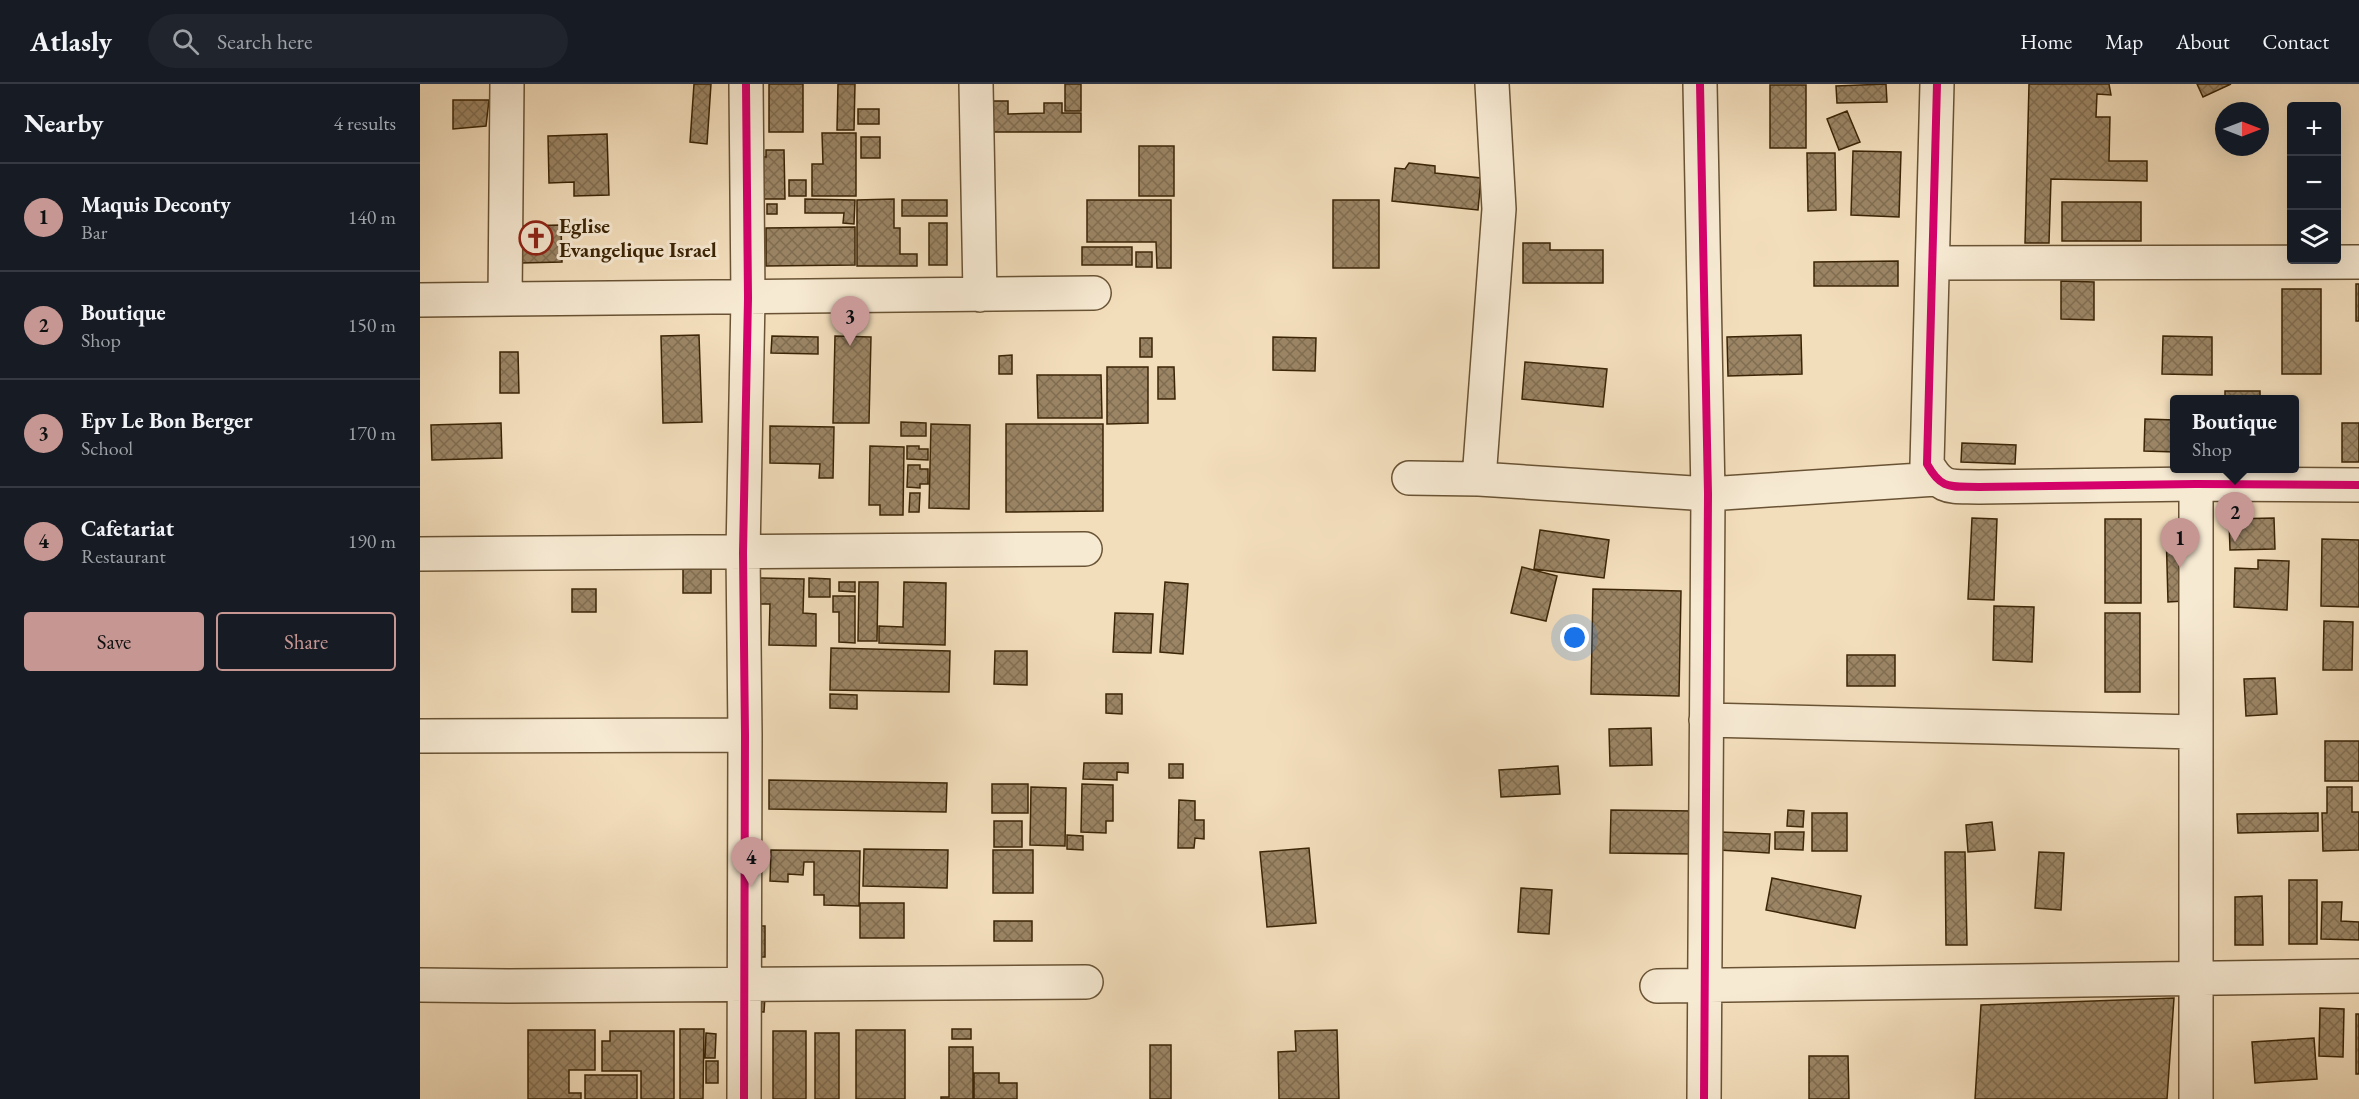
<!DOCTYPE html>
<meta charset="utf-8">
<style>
:root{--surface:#171b24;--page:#20242c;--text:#f1f3f6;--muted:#9ea1a6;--line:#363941;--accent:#c59692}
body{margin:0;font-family:"EB Garamond",serif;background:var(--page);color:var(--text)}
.controls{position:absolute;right:18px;top:18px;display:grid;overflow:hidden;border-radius:6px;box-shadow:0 6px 24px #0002}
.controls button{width:54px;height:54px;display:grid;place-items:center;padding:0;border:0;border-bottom:2px solid var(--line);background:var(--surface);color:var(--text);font:30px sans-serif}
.compass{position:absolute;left:1795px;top:18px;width:54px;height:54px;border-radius:50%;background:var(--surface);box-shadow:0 6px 24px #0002;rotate:90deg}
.you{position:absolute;left:1155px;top:554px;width:21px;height:21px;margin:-15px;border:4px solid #fff;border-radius:50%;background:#1a73e8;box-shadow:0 0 0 9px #1a73e833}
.badge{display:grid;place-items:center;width:39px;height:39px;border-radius:50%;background:var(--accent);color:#111;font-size:20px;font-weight:700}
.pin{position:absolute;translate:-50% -50px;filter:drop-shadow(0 2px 3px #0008)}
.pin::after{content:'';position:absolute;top:32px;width:21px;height:18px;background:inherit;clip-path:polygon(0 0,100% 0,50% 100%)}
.popup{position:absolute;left:1750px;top:311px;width:129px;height:78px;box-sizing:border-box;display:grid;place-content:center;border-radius:6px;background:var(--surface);filter:drop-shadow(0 2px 4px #0005);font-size:20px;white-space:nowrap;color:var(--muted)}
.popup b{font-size:22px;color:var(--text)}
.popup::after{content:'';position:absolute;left:50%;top:100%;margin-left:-12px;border:12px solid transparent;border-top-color:var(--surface)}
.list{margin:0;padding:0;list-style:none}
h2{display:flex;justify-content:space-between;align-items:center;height:78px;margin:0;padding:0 24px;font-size:26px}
h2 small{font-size:20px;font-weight:400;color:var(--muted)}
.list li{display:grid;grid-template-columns:39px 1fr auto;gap:18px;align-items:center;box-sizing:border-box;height:108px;padding:0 24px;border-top:2px solid var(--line)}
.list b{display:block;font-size:22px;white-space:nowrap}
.list p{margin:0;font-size:20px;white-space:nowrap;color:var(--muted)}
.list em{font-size:20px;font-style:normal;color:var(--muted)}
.actions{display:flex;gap:12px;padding:18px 24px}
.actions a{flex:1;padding:14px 0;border:2px solid var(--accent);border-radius:6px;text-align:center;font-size:21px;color:var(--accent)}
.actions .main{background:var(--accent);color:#111}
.icon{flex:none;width:33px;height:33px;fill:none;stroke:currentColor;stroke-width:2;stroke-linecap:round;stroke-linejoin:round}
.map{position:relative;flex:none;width:1939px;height:1015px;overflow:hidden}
header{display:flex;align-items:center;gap:36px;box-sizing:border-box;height:84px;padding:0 30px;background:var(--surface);border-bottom:2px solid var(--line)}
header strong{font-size:28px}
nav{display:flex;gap:33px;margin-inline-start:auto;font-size:21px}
.search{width:420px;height:54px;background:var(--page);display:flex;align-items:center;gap:15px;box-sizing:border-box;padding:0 21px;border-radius:33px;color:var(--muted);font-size:22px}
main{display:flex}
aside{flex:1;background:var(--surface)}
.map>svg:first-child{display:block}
.building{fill:url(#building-cross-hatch);stroke:#3b2506;stroke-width:1.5}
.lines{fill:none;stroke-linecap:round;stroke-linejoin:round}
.street-casing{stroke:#695334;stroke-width:36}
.street{stroke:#f7ead3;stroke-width:33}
.cycleway-casing{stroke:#f7ead3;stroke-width:11}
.cycleway{stroke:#d6006c;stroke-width:8}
.labels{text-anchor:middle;stroke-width:6;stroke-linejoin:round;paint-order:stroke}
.poi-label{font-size:21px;font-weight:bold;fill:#3b2506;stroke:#f7ead3;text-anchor:start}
</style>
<header>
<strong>Atlasly</strong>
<div class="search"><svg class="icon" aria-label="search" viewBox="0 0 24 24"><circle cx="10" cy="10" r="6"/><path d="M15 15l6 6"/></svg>Search here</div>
<nav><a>Home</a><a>Map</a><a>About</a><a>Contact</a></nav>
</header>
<main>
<aside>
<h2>Nearby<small>4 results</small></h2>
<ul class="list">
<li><span class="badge">1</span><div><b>Maquis Deconty</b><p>Bar</p></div><em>140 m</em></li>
<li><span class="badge">2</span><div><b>Boutique</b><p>Shop</p></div><em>150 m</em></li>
<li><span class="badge">3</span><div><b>Epv Le Bon Berger</b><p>School</p></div><em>170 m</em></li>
<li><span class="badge">4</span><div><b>Cafetariat</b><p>Restaurant</p></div><em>190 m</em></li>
</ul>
<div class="actions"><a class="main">Save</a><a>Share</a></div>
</aside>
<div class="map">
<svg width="1939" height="1015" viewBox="0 0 1939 1015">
<defs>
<pattern id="building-cross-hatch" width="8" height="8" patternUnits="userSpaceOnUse" patternTransform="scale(1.5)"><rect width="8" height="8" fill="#9b8565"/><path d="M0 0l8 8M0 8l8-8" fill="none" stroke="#806d51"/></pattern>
</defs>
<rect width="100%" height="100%" fill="#f3debc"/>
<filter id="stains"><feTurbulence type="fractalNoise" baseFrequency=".00333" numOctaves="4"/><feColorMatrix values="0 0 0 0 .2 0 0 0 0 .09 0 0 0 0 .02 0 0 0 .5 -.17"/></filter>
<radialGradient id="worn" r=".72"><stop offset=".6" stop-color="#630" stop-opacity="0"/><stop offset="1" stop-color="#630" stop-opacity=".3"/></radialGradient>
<path class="building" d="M274 0H291L287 60 270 58Z
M349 0H383V48H349Z
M418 0H435L434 46H417Z
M645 0H661V27H645Z
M1466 0 1467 18 1417 19 1416 2Z
M1609 0H1689L1691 11 1677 10 1676 33H1690L1689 77H1727V97L1631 95 1629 159H1605Z
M1777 0H1811L1783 13Z
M1350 1H1386V64H1350Z
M33 16H69L66 42 33 45Z
M573 17H588V30L624 29V19H642V29H661V48H573Z
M438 25H459V40H438Z
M1427 27 1440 58 1419 66 1407 35Z
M402 49H436V112H392V80H403Z
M187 50 189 111 154 112V98L129 99 128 52Z
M441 53H460V74H441Z
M719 62H754V112H719Z
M346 66H364L365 115H335V73H346Z
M1433 67 1481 68 1479 133 1431 131Z
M1387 69H1415L1416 126 1388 127Z
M989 79 1015 82V89L1061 94 1058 126 972 117 975 84 985 85Z
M369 96H386V112H369Z
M385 115 435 116 434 140 423 139 424 129H385Z
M474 115V144H480V170H497V182H437V116Z
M482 116H527V132H482Z
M667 116H751V184H737L736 158H667Z
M913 116H959V184H913Z
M1642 118H1721V157H1642Z
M347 120H357V130H347Z
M509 139H527V181H509Z
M141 141 142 178 101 179 100 142Z
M435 143V181L346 182V144Z
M1103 159H1130V166H1183V199H1103Z
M662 163H712V181H662Z
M716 168H732V183H716Z
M1478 177V202H1394V178Z
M1641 197 1674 198V236L1641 235Z
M1936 200H1939V237H1936Z
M1862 205H1901V290H1862Z
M279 251 282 338 243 339 241 252Z
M1381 251 1382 290 1308 292 1307 253Z
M352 252 398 253V270L351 269Z
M415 252 451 253 449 339H413Z
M1743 252 1792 253V291L1742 290Z
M853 253 896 254 895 287 853 286Z
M720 254H732V273H720Z
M80 268H98L99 309H80Z
M592 271V290H579V272Z
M1105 278 1187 285 1183 323 1102 315Z
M687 283H728V339L687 340Z
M738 283H754L755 315H738Z
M617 291H681L682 334H618Z
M1805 307H1840V316H1805Z
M1725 335 1755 336V368L1724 367Z
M481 338 506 339V352H481Z
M81 339 82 374 12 376 11 341Z
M1922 339H1939V378H1922Z
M511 340 550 341 549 425 509 424Z
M586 340H683V427L586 428Z
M350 342 414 343 413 394H399L400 380 350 379Z
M1542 359 1596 361 1595 380 1541 378Z
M450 362 484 363 483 431H460V421H449Z
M487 362H499V365H508V376L487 375Z
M488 381H500V385H508V400H500V404L487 403Z
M490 409H500L499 428H489Z
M1552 434 1577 435 1574 516 1548 515Z
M1854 434 1855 465 1810 466 1809 435Z
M1685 435H1721V519H1685Z
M1746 444H1762L1764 517 1748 518Z
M1120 446 1189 456 1184 494 1114 485Z
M1902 455 1939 456V523L1901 522Z
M1838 476 1869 477 1867 526 1814 523 1815 484 1838 485Z
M1102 483 1137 492 1126 537 1091 529Z
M263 485H291V509H263Z
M340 494 384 495 383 529 396 530V562L349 561 350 520H340Z
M389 494 410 495V513H389Z
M419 498H435V508L419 507Z
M439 498H458L457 557H438Z
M484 498 526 499 525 561 459 559V542L483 543Z
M745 498 768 500 763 570 740 568Z
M152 505H176V528H152Z
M1173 505 1261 507 1259 612 1171 610Z
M413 512H435V559L419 558V528H413Z
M1574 522 1614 523 1612 578 1573 576Z
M695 529 733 530 731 569 693 568Z
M1685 529H1720V608H1685Z
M1904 537 1933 538 1932 586H1903Z
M411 564 530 567 529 608 410 606Z
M575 567H607V601L574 600Z
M1427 571H1475V602H1427Z
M1855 594 1857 630 1826 632 1824 595Z
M410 610 437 611V625L410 624Z
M686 610H702V630L686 629Z
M1231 644 1232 681 1190 682 1189 645Z
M1905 657H1939V697H1905Z
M664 679H708V689L697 688V696L663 695Z
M749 680H763V694H749Z
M1138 682 1140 710 1081 713 1079 686Z
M349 696 527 699 526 728 349 725Z
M572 700H608V729H572Z
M662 700 693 701V737H686V749L661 748Z
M611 703 646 704 645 762 610 761Z
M1907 703H1932V728H1939V766L1903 767 1902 729H1907Z
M759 716 775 717V736H784V755L775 754 774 764H758Z
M1191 726 1275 727 1274 770 1190 769Z
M1368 726 1384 727 1383 743 1367 742Z
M1392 729H1427V767H1392Z
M1898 729V747L1818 749 1817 730Z
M574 737H602V763H574Z
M1572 738 1575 766 1548 768 1546 741Z
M1300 748 1350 750 1349 769 1299 766Z
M1355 748H1384L1383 766 1355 765Z
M647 751 663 752V766L647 765Z
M889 764 896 839 847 843 840 768Z
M444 765 528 766 527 804 443 802Z
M351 766 440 767 439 822 404 821V811H394V778H384L383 791 368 790V798L350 797Z
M573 766H613V809H573Z
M1525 768H1545L1547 861H1526Z
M1619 768 1644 769 1641 826 1615 824Z
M1352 794 1441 812 1435 844 1346 826Z
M1869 796H1897V860H1869Z
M1101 804 1132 806 1129 850 1098 848Z
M1842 812 1843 861H1815V813Z
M1902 818H1922L1921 837 1939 838V856L1901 855Z
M440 819H484V854H440Z
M574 837H612V857H574Z
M329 842H345V873H329Z
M345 913 344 928 326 927Z
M1754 914 1747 1015H1555L1561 921Z
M1900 924 1924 925 1923 973 1899 972Z
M1936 930H1939V990H1936Z
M260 945H284L283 1015H260Z
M532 945H551V955H532Z
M108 946H175V986H149V1009H161V1015H108Z
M436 946H485V1015H436Z
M917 946 919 1015H859L858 968 876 967 875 947Z
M190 947H254V1015H221V987H182V957H190Z
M353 947H386V1015H353Z
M286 949 296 950 295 974H285Z
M395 949H419V1015H395Z
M1894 954 1897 995 1835 999 1832 958Z
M730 961H751V1015H730Z
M529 963H553V1015H521V1013H529Z
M1389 972H1428L1429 1015H1389Z
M286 977H298V999H286Z
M554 989H579V999H597V1015H554Z
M165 991H217V1015H165Z"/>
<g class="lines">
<g class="street-casing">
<path id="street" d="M556 0 560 211
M1280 0 1288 410 1284 1015
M1517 0 1507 380C1522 407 1531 402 1559 403L1776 400 1939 401
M1513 179 1939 178
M85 215 87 0
M0 216 674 209
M989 394 1059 395 1288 410 1516 395
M1059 395 1079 125 1072 0
M0 470 665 465
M1286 636 1776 648
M0 652 325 651
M0 901 88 902 666 898
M1237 902 1939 892
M324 1015 325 651 323 469 328 214 326 0
M1776 1015V400"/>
</g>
<use href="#street" class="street"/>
<g class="cycleway-casing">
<path id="cycleway" d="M1280 0 1288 410 1284 1015
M1517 0 1507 380C1522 407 1531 402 1559 403L1776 400 1939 401
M324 1015 325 651 323 469 328 214 326 0"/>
</g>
<use href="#cycleway" class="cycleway"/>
</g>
<defs>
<g id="church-ring" transform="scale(1.725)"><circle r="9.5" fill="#f7ead3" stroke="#8f2418" stroke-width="1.5"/><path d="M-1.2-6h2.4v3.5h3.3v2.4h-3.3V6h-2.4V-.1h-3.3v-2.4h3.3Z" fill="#8f2418"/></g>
</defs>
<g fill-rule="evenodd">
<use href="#church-ring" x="116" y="154"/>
</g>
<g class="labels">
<g class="poi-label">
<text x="139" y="149">Eglise<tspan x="139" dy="24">Evangelique Israel</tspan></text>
</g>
</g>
<rect width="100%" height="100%" filter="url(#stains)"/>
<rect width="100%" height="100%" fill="url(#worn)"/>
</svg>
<div class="controls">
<button>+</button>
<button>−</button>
<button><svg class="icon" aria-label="layers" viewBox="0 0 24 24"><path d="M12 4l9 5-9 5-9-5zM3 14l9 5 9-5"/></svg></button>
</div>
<svg class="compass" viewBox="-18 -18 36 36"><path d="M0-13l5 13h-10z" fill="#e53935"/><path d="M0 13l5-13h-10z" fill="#9ea1a6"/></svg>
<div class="you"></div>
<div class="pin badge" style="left:1760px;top:484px">1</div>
<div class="pin badge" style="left:1815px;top:458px">2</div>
<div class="popup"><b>Boutique</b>Shop</div>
<div class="pin badge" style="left:430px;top:262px">3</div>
<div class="pin badge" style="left:331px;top:803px">4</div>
</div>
</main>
